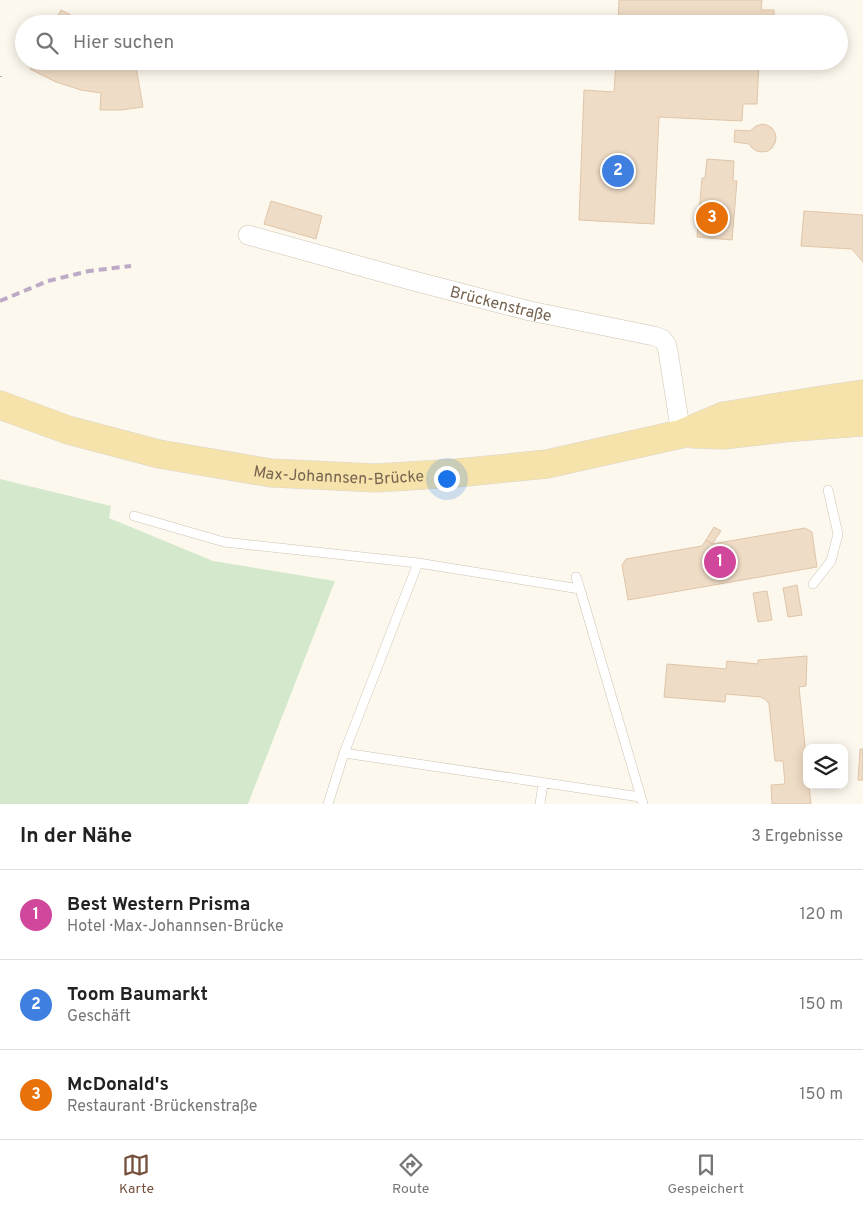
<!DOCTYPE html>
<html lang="de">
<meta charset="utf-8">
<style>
:root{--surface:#fff;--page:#f6f6f6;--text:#222;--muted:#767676;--line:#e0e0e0;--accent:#76503c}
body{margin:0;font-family:Overpass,sans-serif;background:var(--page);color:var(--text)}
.controls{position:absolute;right:15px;bottom:15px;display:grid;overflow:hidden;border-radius:10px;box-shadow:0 2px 12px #0003}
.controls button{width:45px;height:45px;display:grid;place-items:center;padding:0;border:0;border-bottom:1px solid var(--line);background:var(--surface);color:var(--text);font:25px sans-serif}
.you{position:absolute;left:446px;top:478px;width:18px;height:18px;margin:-12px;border:4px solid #fff;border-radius:50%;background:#1a73e8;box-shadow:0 0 0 8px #1a73e833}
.badge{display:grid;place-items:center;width:32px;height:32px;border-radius:50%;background:var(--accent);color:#fff;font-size:16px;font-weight:700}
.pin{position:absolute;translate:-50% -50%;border:2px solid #fff;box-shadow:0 1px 5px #0006}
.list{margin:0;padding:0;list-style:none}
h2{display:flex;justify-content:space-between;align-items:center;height:65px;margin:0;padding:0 20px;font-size:21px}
h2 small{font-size:16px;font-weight:400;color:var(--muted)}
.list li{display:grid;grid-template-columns:32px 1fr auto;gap:15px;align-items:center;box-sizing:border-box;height:90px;padding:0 20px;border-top:1px solid var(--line)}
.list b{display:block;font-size:19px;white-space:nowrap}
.list p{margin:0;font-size:16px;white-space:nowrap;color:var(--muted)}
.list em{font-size:16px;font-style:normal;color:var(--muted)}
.icon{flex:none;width:28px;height:28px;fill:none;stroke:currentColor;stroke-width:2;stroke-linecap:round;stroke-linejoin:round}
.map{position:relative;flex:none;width:863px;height:804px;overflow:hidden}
.search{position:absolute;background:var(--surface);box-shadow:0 2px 12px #0003;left:15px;right:15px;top:15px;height:55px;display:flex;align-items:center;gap:12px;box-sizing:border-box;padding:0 18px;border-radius:28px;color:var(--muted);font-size:19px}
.sheet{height:335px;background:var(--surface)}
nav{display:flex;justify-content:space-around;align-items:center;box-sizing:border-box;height:70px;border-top:1px solid var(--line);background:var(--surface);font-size:14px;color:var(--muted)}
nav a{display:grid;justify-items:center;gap:2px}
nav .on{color:var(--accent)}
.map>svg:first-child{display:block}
.green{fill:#d4e9cb}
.building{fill:#efdcc6;stroke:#e1c5a8}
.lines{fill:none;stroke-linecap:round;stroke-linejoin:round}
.lane-casing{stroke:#cec2b2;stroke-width:10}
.street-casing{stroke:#cec2b2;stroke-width:20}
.primary-casing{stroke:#dbd6d2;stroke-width:29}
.lane{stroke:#fff;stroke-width:9}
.street{stroke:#fff;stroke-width:19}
.primary{stroke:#f5e3ab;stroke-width:28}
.rail{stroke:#bdaac6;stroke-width:4;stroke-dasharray:8 5;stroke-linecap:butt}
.labels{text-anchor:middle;stroke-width:4;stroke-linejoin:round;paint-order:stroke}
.street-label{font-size:16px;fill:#766350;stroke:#fefbf4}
</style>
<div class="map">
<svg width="863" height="804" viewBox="0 0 863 804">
<rect width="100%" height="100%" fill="#fcf8ed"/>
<path class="green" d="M0 479 111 506 109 518 213 561 335 581 248 804H0Z"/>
<path class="building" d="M619 0H762L761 10H774V24H618Z
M61 10 80 20 91 24H54Z
M34 61H135L143 107 121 110H100L101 93 81 90 56 82 30 69Z
M616 61H759L757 104H743L742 121 659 117 654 224 579 220 584 90 614 92Z
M762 124 767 125 772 128 775 133 776 138 775 143 772 148 768 151 762 152 757 151 752 148 749 144 734 142 735 130 750 131 756 126Z
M707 159 734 161 733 181H737L732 240 697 237 702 178H705Z
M271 201 322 216 316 239 264 224Z
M804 211 863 215V262L852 249 801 246Z
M714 527 721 531 712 544 706 540Z
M805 528 812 532 817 567 628 600 622 565 626 559 702 546 706 540 712 544Z
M797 585 802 615 788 617 783 588Z
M767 591 772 620 758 622 753 593Z
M807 656 806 686 799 687 807 766V785H809L811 804H772L771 785 785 784 783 761H775L769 704 766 700 761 697 726 694 725 702 664 697 667 664 726 669 727 661 758 664V660Z
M860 749H863V780H858Z"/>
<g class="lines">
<g class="lane-casing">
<path id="lane" d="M134 516 224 542 418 563 580 589
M576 577 580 589 643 804
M813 584 831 561 838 534 828 490
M344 753 640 797
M328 804 344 753 418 563
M540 804 543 783"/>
</g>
<g class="street-casing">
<g id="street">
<path id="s1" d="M248 235 414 281 530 311 654 336 662 339 666 344 668 351 681 434"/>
</g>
</g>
<g class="primary-casing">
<g id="primary">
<path id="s2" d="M0 405 68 430 159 454 271 473 376 478 457 473 547 464 681 434 724 416 828 399 863 394"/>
<path d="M693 434 724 435 784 428 863 422"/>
</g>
</g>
<use href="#lane" class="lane"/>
<use href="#street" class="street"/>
<use href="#primary" class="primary"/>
<path class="rail" d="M0 77V76
M0 301 48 281 89 271 131 266"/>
</g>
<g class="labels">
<g class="street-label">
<text dy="6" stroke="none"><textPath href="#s1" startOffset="262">Brückenstraße</textPath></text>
<text dy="6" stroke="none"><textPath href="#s2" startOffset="348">Max-Johannsen-Brücke</textPath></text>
</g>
</g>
</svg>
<div class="controls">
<button><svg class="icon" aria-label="layers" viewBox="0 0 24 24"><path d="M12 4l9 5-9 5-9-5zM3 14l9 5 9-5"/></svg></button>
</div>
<div class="you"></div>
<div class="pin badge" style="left:720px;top:562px;background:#d1479c">1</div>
<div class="pin badge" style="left:618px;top:171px;background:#3f7fe0">2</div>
<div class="pin badge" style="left:712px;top:218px;background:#e8710a">3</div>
<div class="search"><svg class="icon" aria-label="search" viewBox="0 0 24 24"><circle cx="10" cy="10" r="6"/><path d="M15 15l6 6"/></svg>Hier suchen</div>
</div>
<section class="sheet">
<h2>In der Nähe<small>3 Ergebnisse</small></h2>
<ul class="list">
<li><span class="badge" style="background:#d1479c">1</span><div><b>Best Western Prisma</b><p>Hotel · Max-Johannsen-Brücke</p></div><em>120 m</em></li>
<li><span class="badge" style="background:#3f7fe0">2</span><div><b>Toom Baumarkt</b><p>Geschäft</p></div><em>150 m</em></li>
<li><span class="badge" style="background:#e8710a">3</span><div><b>McDonald's</b><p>Restaurant · Brückenstraße</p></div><em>150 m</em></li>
</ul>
</section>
<nav>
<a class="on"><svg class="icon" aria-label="map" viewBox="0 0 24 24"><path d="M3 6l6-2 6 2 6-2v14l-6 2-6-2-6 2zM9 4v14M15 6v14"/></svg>Karte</a>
<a><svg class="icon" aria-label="directions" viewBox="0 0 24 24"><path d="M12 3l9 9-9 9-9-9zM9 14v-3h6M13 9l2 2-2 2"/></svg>Route</a>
<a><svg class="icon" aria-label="saved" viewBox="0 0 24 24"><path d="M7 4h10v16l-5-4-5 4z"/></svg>Gespeichert</a>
</nav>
